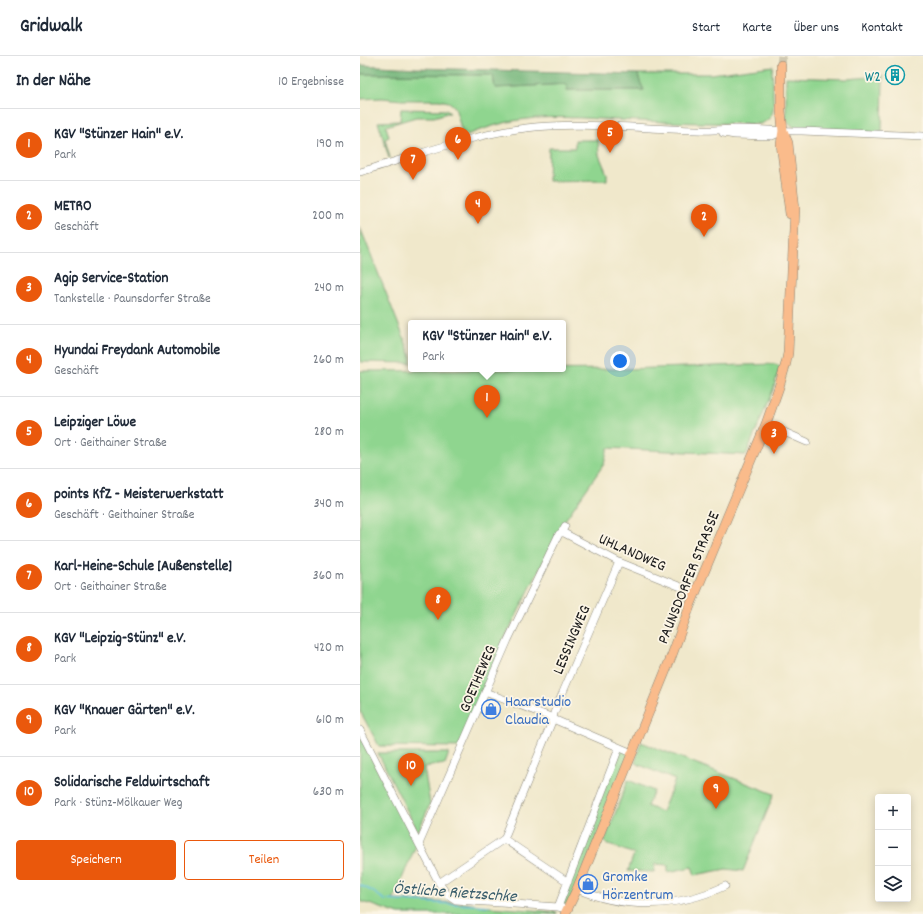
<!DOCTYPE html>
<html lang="de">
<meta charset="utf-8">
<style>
:root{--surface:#fff;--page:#f6f6f7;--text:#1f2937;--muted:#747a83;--line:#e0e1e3;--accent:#ea580c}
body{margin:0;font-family:Dekko,sans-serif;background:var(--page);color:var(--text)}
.controls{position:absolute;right:12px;bottom:12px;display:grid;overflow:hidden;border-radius:4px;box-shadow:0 2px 10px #0003}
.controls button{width:36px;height:36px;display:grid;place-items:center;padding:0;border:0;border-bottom:1px solid var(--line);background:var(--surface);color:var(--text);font:20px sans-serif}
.you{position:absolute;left:260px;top:305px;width:14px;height:14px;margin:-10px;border:3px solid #fff;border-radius:50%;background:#1a73e8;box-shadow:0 0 0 6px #1a73e833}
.badge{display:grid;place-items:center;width:26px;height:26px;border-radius:50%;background:var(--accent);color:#fff;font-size:13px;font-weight:700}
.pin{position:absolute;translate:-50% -33px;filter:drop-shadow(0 1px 2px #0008)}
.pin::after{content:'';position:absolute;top:21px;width:14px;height:12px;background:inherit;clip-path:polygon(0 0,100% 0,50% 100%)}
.popup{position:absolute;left:48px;top:264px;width:158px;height:52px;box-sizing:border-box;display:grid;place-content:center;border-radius:4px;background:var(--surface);filter:drop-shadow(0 1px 3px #0005);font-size:13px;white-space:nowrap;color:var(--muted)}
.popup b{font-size:15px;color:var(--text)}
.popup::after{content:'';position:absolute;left:50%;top:100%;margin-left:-8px;border:8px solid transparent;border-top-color:var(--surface)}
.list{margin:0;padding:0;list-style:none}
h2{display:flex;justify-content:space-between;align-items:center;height:52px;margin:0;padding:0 16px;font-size:17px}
h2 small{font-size:13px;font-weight:400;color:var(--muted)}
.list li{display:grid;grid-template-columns:26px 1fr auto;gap:12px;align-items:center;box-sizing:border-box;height:72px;padding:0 16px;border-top:1px solid var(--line)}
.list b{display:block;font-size:15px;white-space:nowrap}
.list p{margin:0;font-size:13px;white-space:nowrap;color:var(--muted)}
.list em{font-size:13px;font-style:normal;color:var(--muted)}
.actions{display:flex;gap:8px;padding:12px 16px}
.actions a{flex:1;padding:9px 0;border:1px solid var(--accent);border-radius:4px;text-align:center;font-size:14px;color:var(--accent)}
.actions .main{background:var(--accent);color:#fff}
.icon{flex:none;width:22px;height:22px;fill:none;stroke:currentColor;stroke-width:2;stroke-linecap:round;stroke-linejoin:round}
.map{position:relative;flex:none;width:563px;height:858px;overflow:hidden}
header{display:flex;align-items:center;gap:24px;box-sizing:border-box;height:56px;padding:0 20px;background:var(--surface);border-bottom:1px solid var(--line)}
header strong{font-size:19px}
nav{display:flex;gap:22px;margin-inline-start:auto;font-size:14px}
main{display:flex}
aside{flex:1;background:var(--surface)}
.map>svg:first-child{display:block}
.green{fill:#8fd58f;stroke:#567856}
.forest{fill:#73b67a;stroke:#48694b}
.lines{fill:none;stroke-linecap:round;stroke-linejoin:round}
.stream{stroke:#64bfe2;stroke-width:1.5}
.major-tunnel{stroke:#d0c9b1;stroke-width:9;stroke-dasharray:9 4.5;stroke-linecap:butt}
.minor-casing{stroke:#868274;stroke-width:8}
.major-casing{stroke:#868274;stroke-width:10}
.minor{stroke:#fff;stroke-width:7}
.major{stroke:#fabb8b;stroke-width:9}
.labels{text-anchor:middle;stroke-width:3.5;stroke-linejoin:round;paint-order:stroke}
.culture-label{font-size:16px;fill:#0d838f;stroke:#fcf5e5;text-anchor:end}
.street-label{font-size:16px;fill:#1c1c1c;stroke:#fcf5e5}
.shop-label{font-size:16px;fill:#366cbe;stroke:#fcf5e5;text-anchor:start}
.water-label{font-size:17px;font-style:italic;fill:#395d6b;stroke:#fcf5e5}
</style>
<header>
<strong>Gridwalk</strong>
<nav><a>Start</a><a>Karte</a><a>Über uns</a><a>Kontakt</a></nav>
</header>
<main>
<aside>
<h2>In der Nähe<small>10 Ergebnisse</small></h2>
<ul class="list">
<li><span class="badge">1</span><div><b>KGV &quot;Stünzer Hain&quot; e.V.</b><p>Park</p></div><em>190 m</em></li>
<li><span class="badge">2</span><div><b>METRO</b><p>Geschäft</p></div><em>200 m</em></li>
<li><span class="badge">3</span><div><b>Agip Service-Station</b><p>Tankstelle · Paunsdorfer Straße</p></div><em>240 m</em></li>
<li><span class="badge">4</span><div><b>Hyundai Freydank Automobile</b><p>Geschäft</p></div><em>260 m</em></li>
<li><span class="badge">5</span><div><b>Leipziger Löwe</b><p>Ort · Geithainer Straße</p></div><em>280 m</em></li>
<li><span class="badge">6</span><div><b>points KfZ - Meisterwerkstatt</b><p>Geschäft · Geithainer Straße</p></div><em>340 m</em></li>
<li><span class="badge">7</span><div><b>Karl-Heine-Schule [Außenstelle]</b><p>Ort · Geithainer Straße</p></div><em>360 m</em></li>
<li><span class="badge">8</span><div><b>KGV &quot;Leipzig-Stünz&quot; e.V.</b><p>Park</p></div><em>420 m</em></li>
<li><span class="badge">9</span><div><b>KGV &quot;Knauer Gärten&quot; e.V.</b><p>Park</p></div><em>610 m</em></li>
<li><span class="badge">10</span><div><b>Solidarische Feldwirtschaft</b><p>Park · Stünz-Mölkauer Weg</p></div><em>630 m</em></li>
</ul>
<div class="actions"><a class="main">Speichern</a><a>Teilen</a></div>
</aside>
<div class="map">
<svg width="563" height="858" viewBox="0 0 563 858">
<rect width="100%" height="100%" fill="#fcf5e5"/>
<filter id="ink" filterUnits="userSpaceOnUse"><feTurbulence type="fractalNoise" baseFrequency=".025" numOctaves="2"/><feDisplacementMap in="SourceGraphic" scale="8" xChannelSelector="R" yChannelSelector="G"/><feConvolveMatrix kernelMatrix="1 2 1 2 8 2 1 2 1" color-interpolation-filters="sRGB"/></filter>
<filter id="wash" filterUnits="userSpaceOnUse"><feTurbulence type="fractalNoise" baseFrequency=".012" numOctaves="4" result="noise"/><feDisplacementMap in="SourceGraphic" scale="16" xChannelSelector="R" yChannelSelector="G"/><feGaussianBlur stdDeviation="0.9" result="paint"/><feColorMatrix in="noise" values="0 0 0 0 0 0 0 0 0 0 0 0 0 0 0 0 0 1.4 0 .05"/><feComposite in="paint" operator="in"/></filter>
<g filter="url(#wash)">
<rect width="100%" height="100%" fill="#f0e8cb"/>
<path class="green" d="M413 10 412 16C413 24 413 31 413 39 414 53 415 62 400 68 360 67 320 67 281 65 242 64 197 58 159 64 140 67 123 73 106 79L102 76 95 51 89 46 79 44H42L22 42 0 43V18L133 19 135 32 207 28V34H284L280 26 278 18H351Z
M523 20 522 77 436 73 426 64V21L487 23Z
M41 53 86 54 90 57H87L74 61H56L26 70 29 81 25 83 30 102H29L18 66 40 65Z
M215 84H238L239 99 247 118V124L188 125 189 92H215Z
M0 171 51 300V307L0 306Z
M415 308 420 310 413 334 386 399 248 392 244 408 203 467 145 582 121 638 99 691 19 690 0 655V315L265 313Z
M0 680 57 787 33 844 105 847 129 851 197 856 196 858H39L0 845Z
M281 686 414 738 383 815 366 813 335 819 332 811 308 816V809L295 808 294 816 268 815 274 798 244 786 268 724 294 735 287 750 302 756 315 724 275 707Z
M259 692 272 697 207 853 198 851Z
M18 697H89L85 708 64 711 70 748 58 776Z"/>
<path class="forest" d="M0 9 57 12 278 18 280 26 284 34H207V28L135 32 133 19 0 18Z"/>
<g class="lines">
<path class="stream" d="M0 829 12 835 25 844 130 850"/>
</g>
</g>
<g filter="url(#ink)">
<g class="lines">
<path class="major-tunnel" d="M421 9 422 0"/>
<g class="minor-casing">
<path id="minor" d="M363 77 375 79 412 80 423 75
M0 116C55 100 109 79 166 72 207 67 249 70 290 72 311 73 333 75 354 74 361 74 368 73 375 73 397 73 419 75 442 75L563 80
M406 368 447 386
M201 477H204L259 506 336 537
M125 636 188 660 193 663 272 697
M0 674 79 827 87 838 96 844 198 851 207 853
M144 783 208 826
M59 788 148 584 199 478 201 477 205 470
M79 827 144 783 193 663 194 657 259 506
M217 833C265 854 318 852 365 830
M198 851 259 692"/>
</g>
<g class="major-casing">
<path id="major" d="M421 9V55L423 75 421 88 430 158
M205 858 217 833 312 599 330 550 406 368 419 331 426 307 428 297 429 275 435 153 428 87 423 75"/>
</g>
<use href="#minor" class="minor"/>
<use href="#major" class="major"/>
</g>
</g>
<defs>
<g id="building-ring" transform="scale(1)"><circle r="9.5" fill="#fcf5e5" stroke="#0f9aa8" stroke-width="1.5"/><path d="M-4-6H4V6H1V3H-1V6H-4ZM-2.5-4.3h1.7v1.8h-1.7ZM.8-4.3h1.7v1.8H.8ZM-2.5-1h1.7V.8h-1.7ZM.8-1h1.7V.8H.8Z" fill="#0f9aa8"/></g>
<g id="shop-ring" transform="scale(1)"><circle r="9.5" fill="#fcf5e5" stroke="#3f7fe0" stroke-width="1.5"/><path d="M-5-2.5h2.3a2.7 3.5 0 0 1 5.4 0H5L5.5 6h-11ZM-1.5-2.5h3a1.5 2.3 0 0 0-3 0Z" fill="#3f7fe0"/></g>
</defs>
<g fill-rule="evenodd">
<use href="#building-ring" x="535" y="19"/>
<use href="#shop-ring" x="131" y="653"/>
<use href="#shop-ring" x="228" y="828"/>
</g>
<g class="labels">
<g class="culture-label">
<text x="521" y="25">W2</text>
</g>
<g class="street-label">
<text transform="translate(273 495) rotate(24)" y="6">UHLANDWEG</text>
<text transform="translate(327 521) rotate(-68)" y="6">PAUNSDORFER STRASSE</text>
<text transform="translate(210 583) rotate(-67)" y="6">LESSINGWEG</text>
<text transform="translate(116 622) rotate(-67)" y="6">GOETHEWEG</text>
</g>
<g class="shop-label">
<text x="145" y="650">Haarstudio<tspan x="145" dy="18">Claudia</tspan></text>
<text x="242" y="825">Gromke<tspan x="242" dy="18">Hörzentrum</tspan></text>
</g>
<g class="water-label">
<text transform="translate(95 835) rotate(4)" y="6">Östliche Rietzschke</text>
</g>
</g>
</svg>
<div class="controls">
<button>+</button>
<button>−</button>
<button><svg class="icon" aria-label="layers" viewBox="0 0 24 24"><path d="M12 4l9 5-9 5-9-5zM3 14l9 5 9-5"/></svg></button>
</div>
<div class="you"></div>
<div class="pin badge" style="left:127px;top:362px">1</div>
<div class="popup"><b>KGV &quot;Stünzer Hain&quot; e.V.</b>Park</div>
<div class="pin badge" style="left:344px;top:181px">2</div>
<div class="pin badge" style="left:414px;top:398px">3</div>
<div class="pin badge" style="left:118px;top:168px">4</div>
<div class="pin badge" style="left:250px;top:97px">5</div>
<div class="pin badge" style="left:98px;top:104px">6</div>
<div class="pin badge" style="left:53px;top:124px">7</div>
<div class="pin badge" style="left:78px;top:564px">8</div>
<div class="pin badge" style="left:356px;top:753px">9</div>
<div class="pin badge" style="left:51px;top:730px">10</div>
</div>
</main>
